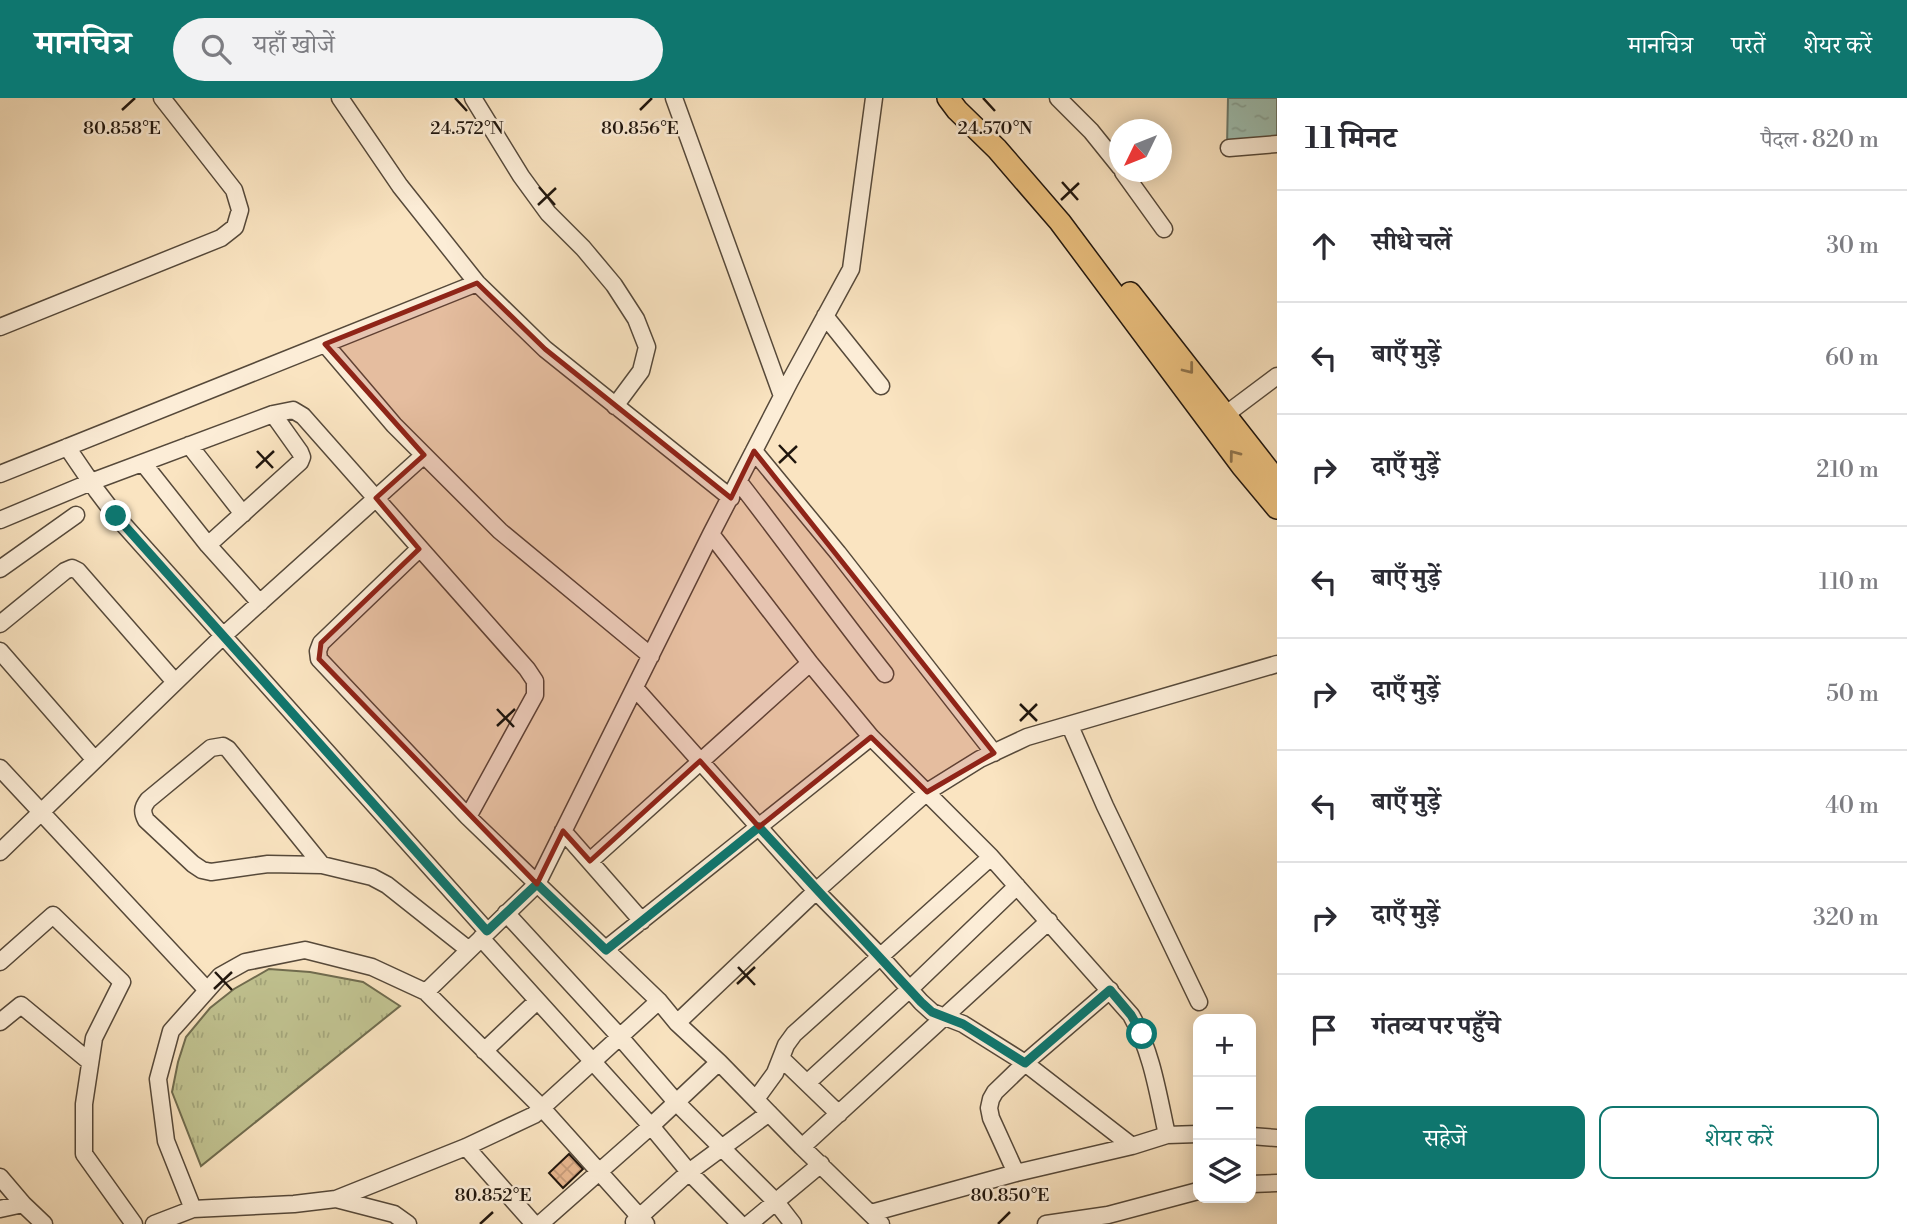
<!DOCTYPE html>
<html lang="hi">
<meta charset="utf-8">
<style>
:root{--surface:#fff;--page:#f2f2f3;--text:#2b2b33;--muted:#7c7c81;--line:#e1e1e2;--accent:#0f766e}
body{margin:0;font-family:"Libre Bodoni","Noto Serif Devanagari",serif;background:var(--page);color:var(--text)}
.controls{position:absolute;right:21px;bottom:21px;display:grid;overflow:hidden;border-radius:14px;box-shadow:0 4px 18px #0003}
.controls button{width:63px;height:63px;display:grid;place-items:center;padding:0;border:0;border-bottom:2px solid var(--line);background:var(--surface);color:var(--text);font:35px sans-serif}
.compass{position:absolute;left:1109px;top:21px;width:63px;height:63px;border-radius:50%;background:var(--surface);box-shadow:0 4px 18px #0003;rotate:227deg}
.stop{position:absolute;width:21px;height:21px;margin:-16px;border:5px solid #0f766e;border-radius:50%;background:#fff}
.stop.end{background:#0f766e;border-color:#fff;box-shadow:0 2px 7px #0008}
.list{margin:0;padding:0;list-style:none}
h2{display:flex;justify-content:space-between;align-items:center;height:91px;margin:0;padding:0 28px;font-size:30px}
h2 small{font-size:23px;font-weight:400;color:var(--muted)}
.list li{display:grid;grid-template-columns:46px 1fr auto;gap:21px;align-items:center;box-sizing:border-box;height:112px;padding:0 28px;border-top:2px solid var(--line)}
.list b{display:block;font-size:26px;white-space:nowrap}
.list em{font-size:23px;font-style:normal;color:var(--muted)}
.actions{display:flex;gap:14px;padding:21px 28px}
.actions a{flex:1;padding:16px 0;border:2px solid var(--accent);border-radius:14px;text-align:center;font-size:24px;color:var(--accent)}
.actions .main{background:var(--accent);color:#fff}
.icon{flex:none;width:38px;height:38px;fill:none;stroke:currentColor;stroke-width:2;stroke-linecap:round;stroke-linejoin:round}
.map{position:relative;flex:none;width:1277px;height:1126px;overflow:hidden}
header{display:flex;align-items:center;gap:42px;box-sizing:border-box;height:98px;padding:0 35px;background:var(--accent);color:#fff}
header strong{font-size:33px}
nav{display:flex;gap:38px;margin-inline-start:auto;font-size:24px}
.search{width:490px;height:63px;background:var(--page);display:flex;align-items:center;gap:18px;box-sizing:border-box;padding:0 24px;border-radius:38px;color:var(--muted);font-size:26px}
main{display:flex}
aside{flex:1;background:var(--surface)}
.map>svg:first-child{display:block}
.park{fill:url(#park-tufts);stroke:#706c4f;stroke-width:2}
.water{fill:url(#water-ripples);stroke:#6b7b6f;stroke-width:2}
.building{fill:url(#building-cross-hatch);stroke:#1f150d;stroke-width:2}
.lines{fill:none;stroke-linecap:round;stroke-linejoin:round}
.minor-casing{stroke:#56493a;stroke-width:19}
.major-casing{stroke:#1f150d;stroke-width:24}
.minor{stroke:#fcedd7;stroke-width:16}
.major{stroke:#edc280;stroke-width:21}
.oneway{stroke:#90744c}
.route{stroke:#0f766e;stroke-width:9}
.marked{fill:#8f2418;fill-opacity:0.2;stroke:#8f2418;stroke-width:5;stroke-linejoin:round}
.ticks{fill:none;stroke:#1f150d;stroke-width:2.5}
.ticks-label{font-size:18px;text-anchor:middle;fill:#1f150d;stroke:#fcedd7;stroke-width:5;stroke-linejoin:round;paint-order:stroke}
</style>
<header>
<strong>मानचित्र</strong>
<div class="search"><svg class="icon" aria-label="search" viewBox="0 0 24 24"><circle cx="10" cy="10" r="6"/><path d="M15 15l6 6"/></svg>यहाँ खोजें</div>
<nav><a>मानचित्र</a><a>परतें</a><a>शेयर करें</a></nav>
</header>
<main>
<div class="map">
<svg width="1277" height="1126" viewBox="0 0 1277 1126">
<defs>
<pattern id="park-tufts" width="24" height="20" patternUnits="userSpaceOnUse" patternTransform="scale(1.75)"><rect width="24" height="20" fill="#c1c391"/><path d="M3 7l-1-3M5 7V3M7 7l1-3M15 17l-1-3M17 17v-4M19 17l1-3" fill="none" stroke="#a5a77c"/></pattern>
<pattern id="water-ripples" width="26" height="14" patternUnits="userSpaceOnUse" patternTransform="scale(1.75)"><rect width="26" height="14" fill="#9ebfb1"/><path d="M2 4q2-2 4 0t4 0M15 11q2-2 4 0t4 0" fill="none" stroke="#88a397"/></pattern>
<pattern id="building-cross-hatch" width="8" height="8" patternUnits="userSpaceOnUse" patternTransform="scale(1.75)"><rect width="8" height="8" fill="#eab890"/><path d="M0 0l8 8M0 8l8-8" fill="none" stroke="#c89d7b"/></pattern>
</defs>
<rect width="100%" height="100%" fill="#fae4c1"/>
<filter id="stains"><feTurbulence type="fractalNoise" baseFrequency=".00286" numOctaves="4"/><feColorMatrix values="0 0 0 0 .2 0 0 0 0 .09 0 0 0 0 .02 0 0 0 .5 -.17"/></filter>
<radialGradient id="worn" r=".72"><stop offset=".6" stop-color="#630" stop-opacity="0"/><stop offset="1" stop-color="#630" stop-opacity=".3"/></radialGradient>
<path class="park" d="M269 871 310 874 363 884 400 908 201 1068 172 994 178 964 186 939 210 910 234 891Z"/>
<path class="water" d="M1228 0H1277V43L1227 48Z"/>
<path class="building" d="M569 1056 583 1071 563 1090 549 1075Z"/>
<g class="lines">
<g class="minor-casing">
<path id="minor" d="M340 0 400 88 477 185 545 251 731 400
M473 0 521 78 548 115 583 150 614 187 636 221 647 249 641 273 615 308
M674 0 782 298
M1058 0 1091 33 1120 69
M1229 50 1277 46
M1123 74 1164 131
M825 218 881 288
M0 229 221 140 235 129 240 112 234 92 162 0
M325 246 394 327 500 433 651 558
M1225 317 1277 278
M189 347 243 416
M67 349 97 393 116 418 487 833
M754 353 838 455 994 655
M143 365 208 447 260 505
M0 376 477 185
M739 384C788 447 835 513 885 576
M0 422 91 384 273 316 293 312 303 318 527 571 535 583V597L468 719
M711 436 810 565 871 639 991 759 1131 917C1152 954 1158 996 1167 1037
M208 447 300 364 302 359 300 354 273 316
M419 451 321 545 318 553 319 561 468 719 659 903 677 925 719 964 802 1049 881 1126
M0 471 76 417
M0 526 65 473 72 470 78 473 175 584
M0 553 95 662
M635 590 816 793 880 858 921 904 932 914 963 926 1025 965 1132 1048
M1070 628 1105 708 1199 904
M0 670 207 892
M563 733 642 823
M0 754 223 538 424 357
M590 763 810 565
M322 767 228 651 223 648 211 650 148 702C142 710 142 714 146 722L193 766 202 772 211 774 268 766 322 767 372 779 387 787 469 852
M506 815 620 939 676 1004 776 1104 793 1126
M481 840 651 1028 689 1074 740 1126
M606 851 871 639
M0 864 53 817 122 884 94 940 84 1006V1056L134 1126
M426 894 542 1010 646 1126
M0 924 21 907 90 964
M677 925 816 793 927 694 980 661 1027 639 1277 566
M484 953 537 903
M782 961 839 1016
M807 985 913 888 1017 788
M756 1001 775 975 786 947 794 936 991 759
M1251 1038 1277 1040
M466 1049 534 1126
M802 1049 1049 823
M1016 1075 991 1020 989 1010 991 1001 995 994 1025 965 1110 892
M0 1079 23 1106
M1251 1086 1277 1085
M336 1101 394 1116 408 1126
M0 1111 23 1106 44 1126
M193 1111 294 1106 336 1101 466 1049 534 1017 659 903
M871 1115 1016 1075 1132 1048 1167 1037 1198 1036
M634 1124 689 1074 769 1015
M154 1126 193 1111 166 1043 158 981 171 933 220 878 245 864 305 852 372 869 426 894 537 786 711 436 790 283 851 171 874 0
M540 1126 651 1028 719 964
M749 1126 821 1066
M1046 1126 1108 1117 1198 1093"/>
</g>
<g class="major-casing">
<path id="major" d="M948 0 957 12 997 51 1060 124 1242 368 1277 410
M1130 195 1277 383"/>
</g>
<use href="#minor" class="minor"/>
<use href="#major" class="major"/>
</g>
<defs><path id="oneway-chevron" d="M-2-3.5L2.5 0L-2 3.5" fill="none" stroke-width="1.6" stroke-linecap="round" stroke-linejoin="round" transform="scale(1.75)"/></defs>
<g class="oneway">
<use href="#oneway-chevron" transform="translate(1189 271) rotate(52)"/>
<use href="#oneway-chevron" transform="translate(1234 357) rotate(-127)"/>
</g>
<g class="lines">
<path class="route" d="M116 418 487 833 537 786 606 852 759 729 921 904 932 914 963 926 1025 965 1110 892 1131 917 1142 936"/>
</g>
<path class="marked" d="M477 185 545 251 731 400 754 353 994 655 927 694 871 639 759 729 700 663 590 763 563 733 537 786 319 561 321 545 419 451 376 400 424 357 325 246Z"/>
<path class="ticks" d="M455 0 467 13M983 0 995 13M122 12 135 0M640 12 652 0M1062 84 1078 102M539 89 555 107M1061 102 1079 85M538 107 556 90M779 347 796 365M257 353 273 370M779 365 797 348M256 370 274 353M1020 606 1037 623M497 611 514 629M1020 623 1037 606M497 628 515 611M738 869 755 887M215 874 232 892M737 886 755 869M214 891 232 874M480 1126 493 1114M998 1126 1010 1114"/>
<g class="ticks-label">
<text x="122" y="36">80.858°E</text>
<text x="640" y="36">80.856°E</text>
<text x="467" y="36">24.572°N</text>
<text x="995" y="36">24.570°N</text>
<text x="493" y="1103">80.852°E</text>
<text x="1010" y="1103">80.850°E</text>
</g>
<rect width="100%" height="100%" filter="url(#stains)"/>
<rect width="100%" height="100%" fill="url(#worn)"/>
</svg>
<div class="controls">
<button>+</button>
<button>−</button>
<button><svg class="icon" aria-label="layers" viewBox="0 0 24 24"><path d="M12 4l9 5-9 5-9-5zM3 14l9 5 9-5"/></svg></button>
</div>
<svg class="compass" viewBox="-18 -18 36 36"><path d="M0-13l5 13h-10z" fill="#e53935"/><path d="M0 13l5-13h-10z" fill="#7c7c81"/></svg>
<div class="stop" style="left:1142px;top:936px"></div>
<div class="stop end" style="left:116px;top:418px"></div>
</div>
<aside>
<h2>11 मिनट<small>पैदल · 820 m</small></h2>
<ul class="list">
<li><svg class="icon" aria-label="ahead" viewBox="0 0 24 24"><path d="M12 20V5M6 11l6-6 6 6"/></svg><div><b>सीधे चलें</b></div><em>30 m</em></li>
<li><svg class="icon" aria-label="left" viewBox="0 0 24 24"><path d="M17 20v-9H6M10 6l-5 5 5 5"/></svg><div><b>बाएँ मुड़ें</b></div><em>60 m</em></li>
<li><svg class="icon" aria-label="right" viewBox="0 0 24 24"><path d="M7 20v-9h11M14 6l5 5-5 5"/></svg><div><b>दाएँ मुड़ें</b></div><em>210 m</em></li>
<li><svg class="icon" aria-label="left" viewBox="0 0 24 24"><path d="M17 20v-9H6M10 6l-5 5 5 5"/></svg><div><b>बाएँ मुड़ें</b></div><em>110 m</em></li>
<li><svg class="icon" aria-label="right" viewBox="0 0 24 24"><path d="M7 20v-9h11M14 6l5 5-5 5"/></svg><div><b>दाएँ मुड़ें</b></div><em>50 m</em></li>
<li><svg class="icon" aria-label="left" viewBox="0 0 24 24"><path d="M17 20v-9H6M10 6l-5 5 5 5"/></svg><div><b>बाएँ मुड़ें</b></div><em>40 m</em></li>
<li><svg class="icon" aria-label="right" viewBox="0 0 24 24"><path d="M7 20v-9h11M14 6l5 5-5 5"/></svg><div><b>दाएँ मुड़ें</b></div><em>320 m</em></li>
<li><svg class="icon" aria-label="arrive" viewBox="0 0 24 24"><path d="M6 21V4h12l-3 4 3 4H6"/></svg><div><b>गंतव्य पर पहुँचे</b></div></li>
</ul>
<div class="actions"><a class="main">सहेजें</a><a>शेयर करें</a></div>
</aside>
</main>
